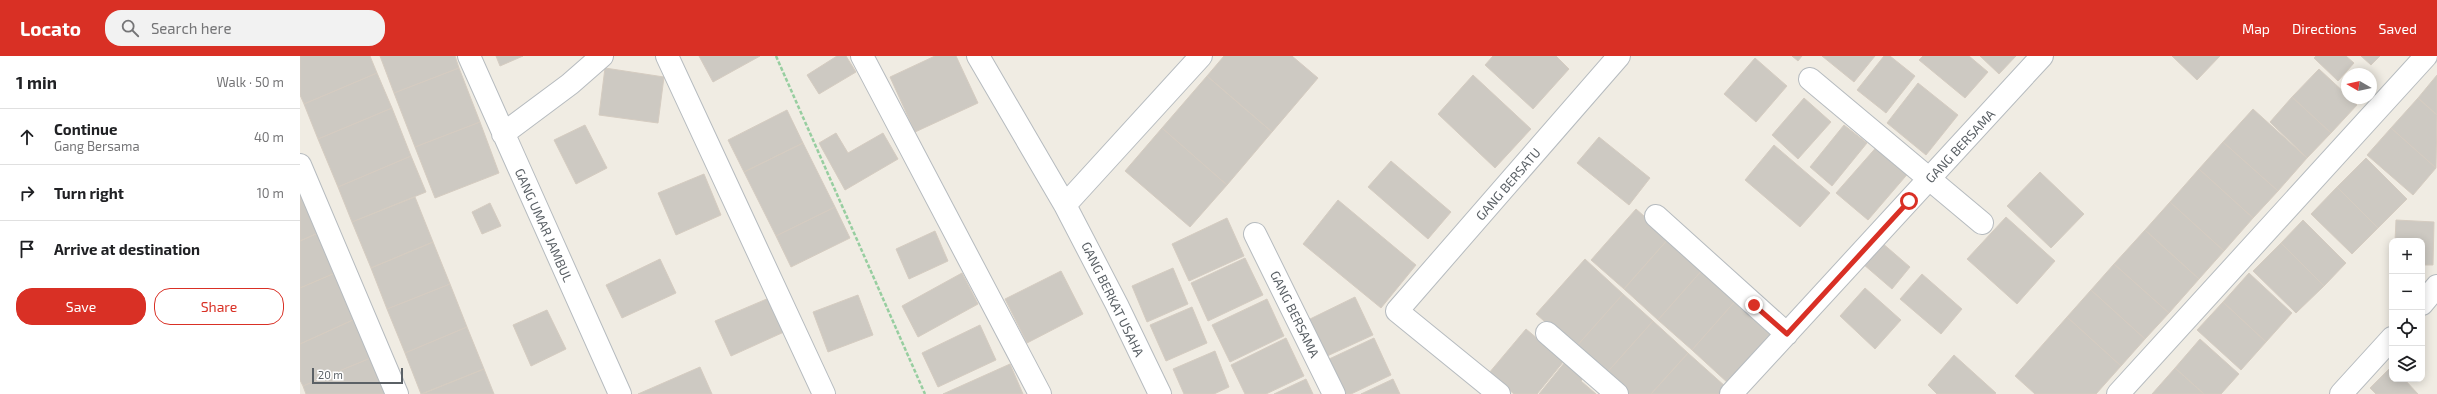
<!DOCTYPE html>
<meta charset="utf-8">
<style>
:root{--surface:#fff;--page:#f2f2f2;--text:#202124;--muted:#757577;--line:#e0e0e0;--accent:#d93025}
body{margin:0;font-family:"Exo 2",sans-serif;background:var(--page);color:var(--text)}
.controls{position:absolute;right:12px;bottom:12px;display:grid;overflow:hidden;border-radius:8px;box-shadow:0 2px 10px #0003}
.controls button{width:36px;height:36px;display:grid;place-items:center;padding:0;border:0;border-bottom:1px solid var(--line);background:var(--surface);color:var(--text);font:20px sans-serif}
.compass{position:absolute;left:2041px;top:12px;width:36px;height:36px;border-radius:50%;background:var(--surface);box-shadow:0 2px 10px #0003;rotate:279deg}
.scale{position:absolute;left:12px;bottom:10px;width:91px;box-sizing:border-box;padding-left:4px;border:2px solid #5b6166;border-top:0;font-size:11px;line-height:14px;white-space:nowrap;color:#5b6166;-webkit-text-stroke:3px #fff;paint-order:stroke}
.stop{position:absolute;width:12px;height:12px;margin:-9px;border:3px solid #d93025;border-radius:50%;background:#fff}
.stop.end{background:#d93025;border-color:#fff;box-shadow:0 1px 4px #0008}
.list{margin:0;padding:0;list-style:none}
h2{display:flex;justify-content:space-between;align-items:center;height:52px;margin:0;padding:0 16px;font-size:17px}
h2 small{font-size:13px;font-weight:400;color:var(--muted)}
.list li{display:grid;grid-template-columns:26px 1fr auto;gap:12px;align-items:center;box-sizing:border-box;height:56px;padding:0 16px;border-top:1px solid var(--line)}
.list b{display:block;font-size:15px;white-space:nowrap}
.list p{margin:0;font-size:13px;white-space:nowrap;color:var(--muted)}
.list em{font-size:13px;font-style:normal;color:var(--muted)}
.actions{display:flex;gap:8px;padding:12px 16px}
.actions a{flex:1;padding:9px 0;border:1px solid var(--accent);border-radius:16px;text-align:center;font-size:14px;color:var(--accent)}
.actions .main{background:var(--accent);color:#fff}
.icon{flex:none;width:22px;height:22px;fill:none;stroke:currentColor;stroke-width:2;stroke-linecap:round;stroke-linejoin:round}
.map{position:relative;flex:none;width:2137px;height:338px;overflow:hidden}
header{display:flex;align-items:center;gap:24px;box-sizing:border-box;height:56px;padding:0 20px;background:var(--accent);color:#fff}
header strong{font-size:19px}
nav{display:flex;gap:22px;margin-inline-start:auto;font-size:14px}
.search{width:280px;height:36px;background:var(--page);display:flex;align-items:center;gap:10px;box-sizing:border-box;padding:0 14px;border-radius:16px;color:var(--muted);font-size:15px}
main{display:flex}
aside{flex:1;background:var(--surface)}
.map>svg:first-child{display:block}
.building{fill:#cdc9c2;stroke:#d5ccc1}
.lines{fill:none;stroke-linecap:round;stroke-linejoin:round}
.minor-casing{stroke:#b6bbbf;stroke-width:24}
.path{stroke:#97cea0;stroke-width:2.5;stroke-dasharray:4 2;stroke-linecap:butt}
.minor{stroke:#fff;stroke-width:22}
.route{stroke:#d93025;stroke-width:5}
.labels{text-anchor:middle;stroke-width:3.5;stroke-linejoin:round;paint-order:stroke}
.street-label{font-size:13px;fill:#5b6166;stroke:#fff}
</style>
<header>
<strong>Locato</strong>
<div class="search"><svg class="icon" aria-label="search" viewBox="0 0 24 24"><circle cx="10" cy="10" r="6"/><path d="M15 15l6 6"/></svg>Search here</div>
<nav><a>Map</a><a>Directions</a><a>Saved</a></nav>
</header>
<main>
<aside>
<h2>1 min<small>Walk · 50 m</small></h2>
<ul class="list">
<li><svg class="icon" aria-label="ahead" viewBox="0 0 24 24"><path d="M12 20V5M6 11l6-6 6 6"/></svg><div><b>Continue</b><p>Gang Bersama</p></div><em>40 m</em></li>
<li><svg class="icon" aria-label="right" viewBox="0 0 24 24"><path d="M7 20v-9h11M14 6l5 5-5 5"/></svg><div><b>Turn right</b></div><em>10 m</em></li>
<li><svg class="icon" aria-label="arrive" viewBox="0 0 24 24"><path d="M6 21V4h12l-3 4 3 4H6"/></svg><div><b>Arrive at destination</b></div></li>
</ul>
<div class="actions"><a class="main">Save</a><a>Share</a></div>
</aside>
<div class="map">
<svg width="2137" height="338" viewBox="0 0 2137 338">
<rect width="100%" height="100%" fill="#f0ece3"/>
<path class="building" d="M0 0H70L77 17 4 48 0 39Z
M80 0H155L159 12 94 37Z
M196 0H223L200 10Z
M399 0H460L413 26Z
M537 0H546L556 16 519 38 507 19Z
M635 0H656L678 47 615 76 590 21Z
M924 0H992L1018 22 972 76 907 20Z
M1193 0H1256L1269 13 1233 53 1185 9Z
M1492 0H1502L1498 5Z
M1522 0H1575L1554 26Z
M1584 0H1590L1615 20 1586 57 1557 34Z
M1623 0H1669L1688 16 1665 42 1619 4Z
M1680 0H1716L1699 18Z
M1872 0H1920L1897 24Z
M2016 0H2046L2054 7 2038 25 2014 2Z
M2061 0H2080L2071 9Z
M1455 2 1487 30 1456 66 1424 38Z
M159 12 180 66 115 91 94 37Z
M305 12 364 21 358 67 299 59Z
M2019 13 2047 39V42H2050L2057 49 2031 77 1992 41Z
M77 17 92 52 18 83 4 48Z
M1173 19 1231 73 1195 112 1138 58Z
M2137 19V59L2118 42Z
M907 20 972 76 927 129 862 72Z
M1618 27 1658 59 1626 99 1587 67Z
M1992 41 2031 77 2007 102 1970 66Z
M1504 42 1531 66 1498 103 1472 79Z
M2118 42 2137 59 2136 112 2091 72Z
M92 52 111 100 38 131 18 83Z
M1953 53 2007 102 1978 135 1923 86Z
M487 54 503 87 444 116 428 84Z
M180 66 199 117 135 142 115 91Z
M285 69 307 112 276 128 254 84Z
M1544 69 1567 87 1532 130 1510 111Z
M862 72 927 129 890 171 825 115Z
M2091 72 2136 112 2113 139 2067 99Z
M536 77 548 97 583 77 598 103 545 134 519 87Z
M1299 81 1350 122 1329 149 1277 107Z
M1923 86 1978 135 1953 162 1899 113Z
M503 87 535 151 476 180 444 116Z
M1580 87 1611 114 1568 164 1536 137Z
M1474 89 1530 137 1500 171 1445 124Z
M111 100 126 136 52 166 38 131Z
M2066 102 2107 143 2078 172 2037 131Z
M1091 105 1151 156 1128 183 1068 131Z
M1899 113 1953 162 1924 195 1870 146Z
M1740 116 1784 158 1751 192 1707 150Z
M404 118 421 159 376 179 358 137Z
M2037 131 2078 172 2052 198 2011 158Z
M0 137 18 177 0 185Z
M115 141 133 186 71 212 52 166Z
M1038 144 1116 209 1081 252 1003 188Z
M1870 146 1924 195 1899 223 1845 174Z
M190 147 201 170 182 178 172 156Z
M535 151 550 182 491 211 476 180Z
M1336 153 1369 182 1324 233 1291 204Z
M1706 161 1755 205 1717 248 1667 203Z
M927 162 944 200 889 225 872 188Z
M2003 164 2046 207 2024 230 1981 187Z
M2096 164 2134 166 2133 209H2122V185H2095Z
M1845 174 1899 223 1869 257 1814 208Z
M635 175 648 205 609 223 596 193Z
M18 177 35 217 0 232V185Z
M1369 182 1403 213 1358 264 1324 233Z
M133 186 150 228 87 253 71 212Z
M1581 186 1610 211 1592 233 1563 208Z
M1981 187 2024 230 1996 257 1953 215Z
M945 202 963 239 908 265 891 227Z
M360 203 376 237 322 262 306 229Z
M1285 203 1323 238 1275 292 1236 258Z
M1814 208 1869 257 1845 283 1791 234Z
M873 212 888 248 847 266 832 230Z
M1403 213 1437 243 1392 294 1358 264Z
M761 215 783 258 727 287 705 243Z
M35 217 55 263 0 288V232Z
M662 217 678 248 618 281 602 250Z
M1949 217 1992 257 1966 286 1923 246Z
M1622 218 1662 253 1641 278 1600 243Z
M150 228 167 271 105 297 87 253Z
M1565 232 1601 264 1575 293 1540 260Z
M1791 234 1845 283 1821 310 1767 261Z
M1323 238 1353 265 1304 320 1275 292Z
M558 239 573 279 528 296 513 256Z
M1055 241 1073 279 1025 301 1008 264Z
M469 242 484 276 431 300 415 265Z
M967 243 984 280 930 306 912 269Z
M1437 243 1474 277 1429 328 1392 294Z
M1923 246 1966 286 1941 314 1897 274Z
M892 251 907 287 866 305 850 269Z
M247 254 266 293 231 310 213 269Z
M1767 261 1821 310 1796 338H1735L1715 320Z
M55 263 73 301 3 330 0 324V288Z
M1353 265 1388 297 1351 338H1325L1304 320Z
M680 269 696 304 638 331 622 297Z
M167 271 184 313 121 338 105 297Z
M1226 273 1264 305 1237 338H1214L1189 317Z
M986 282 1004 320 966 338H945L931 309Z
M1074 282 1091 319 1051 338H1043L1027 304Z
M1900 283 1939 318 1921 338H1904L1875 312Z
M915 295 929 331 914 338H884L873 313Z
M1388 297 1426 331 1419 338H1351Z
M1654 299 1696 337 1695 338H1637L1628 329Z
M73 301 88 338H6L3 330Z
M1269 301 1287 316 1281 325 1296 338H1239Z
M710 308 723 338H643Z
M2092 310V323H2104L2118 338H2076L2070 332Z
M400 311 412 338H338Z
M1875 312 1904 338H1852Z
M184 313 194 338H122Z
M1006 323 1013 338H974Z
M1093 323 1100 338H1061Z"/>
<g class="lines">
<g class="minor-casing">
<path id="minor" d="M169 0 320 338
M367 0 524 338
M562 0 740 338
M678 0 765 149 817 249 860 338
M1510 23 1682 167
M203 78 270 28 302 0
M0 109 97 338
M765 149 901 0
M1356 160 1487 278
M955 178 1034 338
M2122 248 2137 230
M1247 277 1317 338
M1199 338 1097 255 1319 0
M1431 338 1742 0
M1818 338 2126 0
M2041 338 2092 282"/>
</g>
<path class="path" d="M476 0 625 338"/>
<use href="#minor" class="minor"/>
</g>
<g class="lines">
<path class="route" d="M1454 249 1487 278 1609 145"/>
</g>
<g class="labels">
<g class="street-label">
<text transform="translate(1660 90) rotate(-47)" y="5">GANG BERSAMA</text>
<text transform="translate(1208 128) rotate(-49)" y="5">GANG BERSATU</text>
<text transform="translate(244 169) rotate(66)" y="5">GANG UMAR JAMBUL</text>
<text transform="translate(813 243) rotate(64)" y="5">GANG BERKAT USAHA</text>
<text transform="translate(995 258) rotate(64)" y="5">GANG BERSAMA</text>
</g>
</g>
</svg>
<div class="controls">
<button>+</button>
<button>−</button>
<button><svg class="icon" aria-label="locate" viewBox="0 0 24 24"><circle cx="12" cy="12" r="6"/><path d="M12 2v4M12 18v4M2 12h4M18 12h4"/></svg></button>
<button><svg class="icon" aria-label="layers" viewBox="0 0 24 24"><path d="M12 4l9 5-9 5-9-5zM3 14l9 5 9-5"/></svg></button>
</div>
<svg class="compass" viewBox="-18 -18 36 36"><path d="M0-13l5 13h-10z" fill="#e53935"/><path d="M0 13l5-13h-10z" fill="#757577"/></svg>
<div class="scale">20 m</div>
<div class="stop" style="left:1609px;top:145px"></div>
<div class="stop end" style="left:1454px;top:249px"></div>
</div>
</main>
